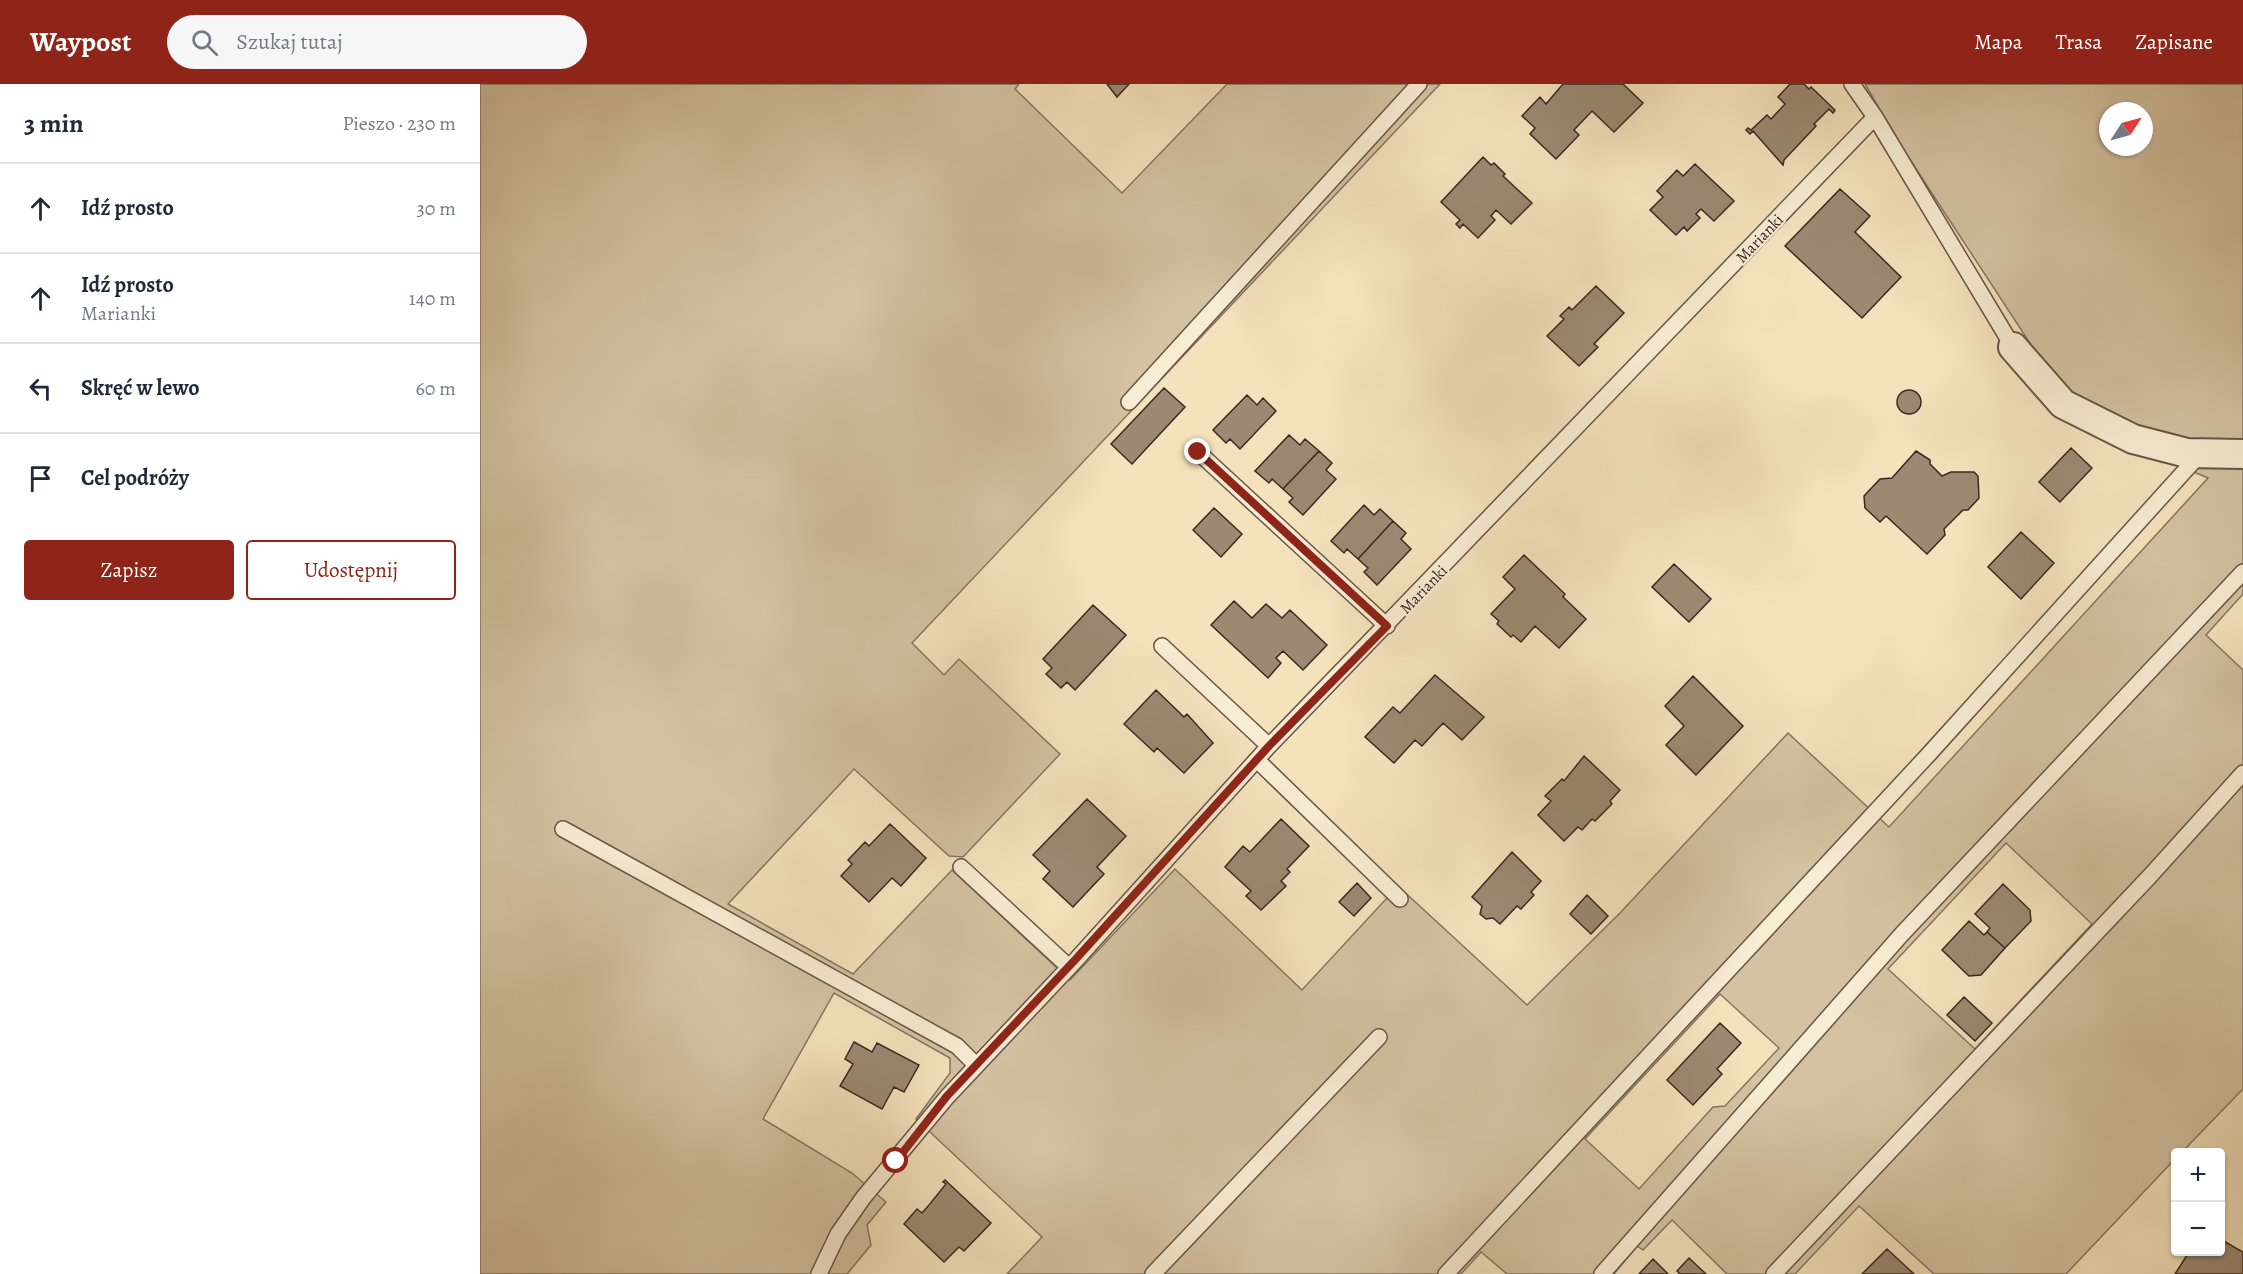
<!DOCTYPE html>
<html lang="pl">
<meta charset="utf-8">
<style>
:root{--surface:#fff;--page:#f6f6f7;--text:#1f2937;--muted:#747a83;--line:#e0e1e3;--accent:#8f2418}
body{margin:0;font-family:Alegreya,serif;background:var(--page);color:var(--text)}
.controls{position:absolute;right:18px;bottom:18px;display:grid;overflow:hidden;border-radius:6px;box-shadow:0 2px 4px #0004}
.controls button{width:54px;height:54px;display:grid;place-items:center;padding:0;border:0;border-bottom:2px solid var(--line);background:var(--surface);color:var(--text);font:30px sans-serif}
.compass{position:absolute;left:1619px;top:18px;width:54px;height:54px;border-radius:50%;background:var(--surface);box-shadow:0 2px 4px #0004;rotate:54deg}
.stop{position:absolute;width:18px;height:18px;margin:-14px;border:4px solid #8f2418;border-radius:50%;background:#fff}
.stop.end{background:#8f2418;border-color:#fff;box-shadow:0 2px 6px #0008}
.list{margin:0;padding:0;list-style:none}
h2{display:flex;justify-content:space-between;align-items:center;height:78px;margin:0;padding:0 24px;font-size:26px}
h2 small{font-size:20px;font-weight:400;color:var(--muted)}
.list li{display:grid;grid-template-columns:39px 1fr auto;gap:18px;align-items:center;box-sizing:border-box;height:90px;padding:0 24px;border-top:2px solid var(--line)}
.list b{display:block;font-size:22px;white-space:nowrap}
.list p{margin:0;font-size:20px;white-space:nowrap;color:var(--muted)}
.list em{font-size:20px;font-style:normal;color:var(--muted)}
.actions{display:flex;gap:12px;padding:18px 24px}
.actions a{flex:1;padding:14px 0;border:2px solid var(--accent);border-radius:6px;text-align:center;font-size:21px;color:var(--accent)}
.actions .main{background:var(--accent);color:#fff}
.icon{flex:none;width:33px;height:33px;fill:none;stroke:currentColor;stroke-width:2;stroke-linecap:round;stroke-linejoin:round}
.map{position:relative;flex:none;width:1763px;height:1190px;overflow:hidden}
header{display:flex;align-items:center;gap:36px;box-sizing:border-box;height:84px;padding:0 30px;background:var(--accent);color:#fff}
header strong{font-size:28px}
nav{display:flex;gap:33px;margin-inline-start:auto;font-size:21px}
.search{width:420px;height:54px;background:var(--page);display:flex;align-items:center;gap:15px;box-sizing:border-box;padding:0 21px;border-radius:33px;color:var(--muted);font-size:22px}
main{display:flex}
aside{flex:1;background:var(--surface)}
.map>svg:first-child{display:block}
.green{fill:#d4c2a2;stroke:#877562;stroke-width:1.5;fill-rule:evenodd}
.building{fill:#9b8972;stroke:#3a2821;stroke-width:1.5}
.lines{fill:none;stroke-linecap:round;stroke-linejoin:round}
.service-casing{stroke:#685648;stroke-width:18}
.minor-casing{stroke:#685648;stroke-width:32}
.service{stroke:#f8ecd3;stroke-width:15}
.minor{stroke:#f8ecd3;stroke-width:28}
.route{stroke:#8f2418;stroke-width:8}
.labels{text-anchor:middle;stroke-width:4.5;stroke-linejoin:round;paint-order:stroke}
.street-label{font-size:16px;fill:#3a2821;stroke:#f8ecd3}
</style>
<header>
<strong>Waypost</strong>
<div class="search"><svg class="icon" aria-label="search" viewBox="0 0 24 24"><circle cx="10" cy="10" r="6"/><path d="M15 15l6 6"/></svg>Szukaj tutaj</div>
<nav><a>Mapa</a><a>Trasa</a><a>Zapisane</a></nav>
</header>
<main>
<aside>
<h2>3 min<small>Pieszo · 230 m</small></h2>
<ul class="list">
<li><svg class="icon" aria-label="ahead" viewBox="0 0 24 24"><path d="M12 20V5M6 11l6-6 6 6"/></svg><div><b>Idź prosto</b></div><em>30 m</em></li>
<li><svg class="icon" aria-label="ahead" viewBox="0 0 24 24"><path d="M12 20V5M6 11l6-6 6 6"/></svg><div><b>Idź prosto</b><p>Marianki</p></div><em>140 m</em></li>
<li><svg class="icon" aria-label="left" viewBox="0 0 24 24"><path d="M17 20v-9H6M10 6l-5 5 5 5"/></svg><div><b>Skręć w lewo</b></div><em>60 m</em></li>
<li><svg class="icon" aria-label="arrive" viewBox="0 0 24 24"><path d="M6 21V4h12l-3 4 3 4H6"/></svg><div><b>Cel podróży</b></div></li>
</ul>
<div class="actions"><a class="main">Zapisz</a><a>Udostępnij</a></div>
</aside>
<div class="map">
<svg width="1763" height="1190" viewBox="0 0 1763 1190">
<rect width="100%" height="100%" fill="#f4e2bc"/>
<filter id="stains"><feTurbulence type="fractalNoise" baseFrequency=".00333" numOctaves="4"/><feColorMatrix values="0 0 0 0 .2 0 0 0 0 .09 0 0 0 0 .02 0 0 0 .5 -.17"/></filter>
<radialGradient id="worn" r=".72"><stop offset=".6" stop-color="#630" stop-opacity="0"/><stop offset="1" stop-color="#630" stop-opacity=".3"/></radialGradient>
<path class="green" d="M0 0H539L535 5 642 109 747 0H960L432 559 464 591 479 575 580 670 483 773 469 772 374 685 248 820 373 890 472 786 590 896 695 785 822 906 918 802 1047 921 1140 829 1308 649 1409 743 1728 394 1628 351 1574 296 1423 65 1385 0H1763V510L1726 551 1763 586V1005L1702 1068H1696L1695 1075 1586 1190H1454L1379 1122 1315 1190H1247L1192 1136 1163 1166 1157 1162 1134 1190H1027L1001 1168 981 1190H527L562 1153 436 1035 470 989V974L354 909 283 1035 372 1089 406 1118 387 1141 391 1161 367 1190H0ZM1628 27H1664V63H1628ZM1526 759 1612 840 1495 965 1408 885ZM1240 910 1299 964 1245 1022 1233 1023 1159 1105 1105 1055Z"/>
<path class="building" d="M627 0H649L637 13Z
M1083 0H1143L1163 19 1134 48 1112 27 1094 46 1099 51 1076 75 1050 50 1055 44 1042 32 1060 13 1066 20Z
M1310 0H1324L1329 5 1331 3 1355 26 1353 29 1349 25 1334 40 1336 42 1304 76 1303 81 1273 47 1270 50 1266 46 1268 44 1271 46 1287 31 1291 35 1305 20 1298 13Z
M1003 73 1011 81 1014 79 1025 90 1023 92 1052 119 1031 140 1016 126 1011 132 1015 136 998 154 983 140 980 144 976 140 980 136 961 118Z
M1215 80 1254 117 1234 137 1221 125 1216 130 1220 134 1207 147 1204 143 1196 151 1170 126 1183 113 1177 107 1197 86 1203 92Z
M1360 105 1390 132 1375 148 1421 193 1382 234 1305 162Z
M1116 202 1144 229 1114 260 1118 263 1099 282 1067 252 1084 235 1080 232 1089 223 1092 226Z
M684 304 705 323 652 380 631 360Z
M1417 318a12 12 0 1 1 24 0a12 12 0 1 1-24 0Z
M767 311 777 321 783 314 796 327 760 365 750 355 746 359 733 346Z
M809 351 820 361 825 355 839 367 803 405 792 395 789 399 775 387Z
M1591 364 1612 384 1580 418 1559 398Z
M839 367 852 379 846 386 856 395 823 431 809 418 813 414 803 405Z
M1436 367 1450 376V380L1462 392 1471 388H1494L1498 392 1499 414 1488 426H1483L1464 445 1465 451 1447 470 1406 432 1400 438 1385 424 1384 412 1400 395 1412 394Z
M884 421 894 431 900 425 913 437 878 475 867 465 864 469 851 457Z
M734 424 762 450 741 473 713 446Z
M913 437 926 449 921 455 931 465 897 501 884 488 888 484 878 475Z
M1541 448 1574 479 1541 515 1508 483Z
M1044 471 1085 510 1083 513 1106 535 1079 564 1055 542 1041 558 1033 551 1031 553 1017 540 1019 537 1011 530 1035 505 1023 493Z
M1194 480 1231 515 1209 538 1172 503Z
M754 517 772 534 786 520 802 534 810 526 847 561 823 586 803 567 796 574 801 579 788 594 731 541Z
M613 521 646 551 595 606 587 598 581 604 566 590 572 584 563 575Z
M955 591 1004 633 982 656 963 639 942 662 935 656 914 679 885 653 913 623 920 629Z
M1213 592 1263 642 1216 691 1186 661 1204 642 1185 622Z
M676 606 704 633 707 630 733 659 704 689 677 664 674 668 644 640Z
M1104 672 1140 706 1130 717 1132 720 1115 737 1112 735 1102 746 1098 743 1084 757 1058 731 1071 717 1065 712 1082 695 1084 697Z
M607 715 646 752 617 783 624 790 593 823 563 795 570 787 553 771Z
M801 735 829 762 807 785 810 788 801 797 806 802 781 826 766 812 771 807 745 783 763 762 770 768Z
M410 740 446 774 421 802 412 794 389 818 361 792 372 780 368 776 385 758 389 762Z
M1032 768 1061 797 1051 808 1054 811 1041 825 1037 822 1020 840 1013 834 1006 835 1000 830 1002 822 992 813Z
M877 799 891 814 874 832 859 818Z
M1523 800 1550 826 1551 837 1525 864 1507 848 1510 844 1495 830Z
M1107 811 1128 832 1111 850 1090 830Z
M1489 837 1504 851 1507 848 1525 864 1501 891 1489 892 1462 866Z
M1484 913 1512 939 1495 957 1467 931Z
M1240 939 1261 959 1237 985 1242 990 1213 1021 1187 996Z
M374 958 392 968 397 959 439 981 424 1008 414 1003 402 1025 360 1002 373 980 365 975Z
M465 1096 511 1139 484 1167 479 1163 464 1178 424 1140 437 1125 442 1129 449 1121 466 1100 463 1098Z
M1740 1155 1763 1168V1190H1695L1709 1168H1740Z
M1407 1165 1434 1190H1382Z
M1209 1174 1226 1190H1200L1197 1187Z
M1173 1175 1188 1190H1159Z"/>
<g class="lines">
<g class="service-casing">
<path id="service" d="M1372 0 1395 33
M649 318 939 0
M718 368 907 542
M682 562 789 662
M777 676 920 815
M83 745 477 962 496 981
M481 783 589 883
M339 1190 358 1150 383 1114 467 1013 595 877 789 662 1395 33 1533 263
M673 1190 899 953
M966 1190 1449 670 1721 369
M1122 1190 1422 850 1763 488
M1294 1190 1670 792 1763 689"/>
</g>
<g class="minor-casing">
<path id="minor" d="M1533 263 1583 320 1653 355 1707 369 1763 370"/>
</g>
<use href="#service" class="service"/>
<use href="#minor" class="minor"/>
</g>
<g class="lines">
<path class="route" d="M416 1077 467 1012 594 877 789 662 907 542 718 368"/>
</g>
<g class="labels">
<g class="street-label">
<text transform="translate(1279 154) rotate(-46)" y="6">Marianki</text>
<text transform="translate(943 505) rotate(-46)" y="6">Marianki</text>
</g>
</g>
<rect width="100%" height="100%" filter="url(#stains)"/>
<rect width="100%" height="100%" fill="url(#worn)"/>
</svg>
<div class="controls">
<button>+</button>
<button>−</button>
</div>
<svg class="compass" viewBox="-18 -18 36 36"><path d="M0-13l5 13h-10z" fill="#e53935"/><path d="M0 13l5-13h-10z" fill="#747a83"/></svg>
<div class="stop" style="left:416px;top:1077px"></div>
<div class="stop end" style="left:718px;top:368px"></div>
</div>
</main>
